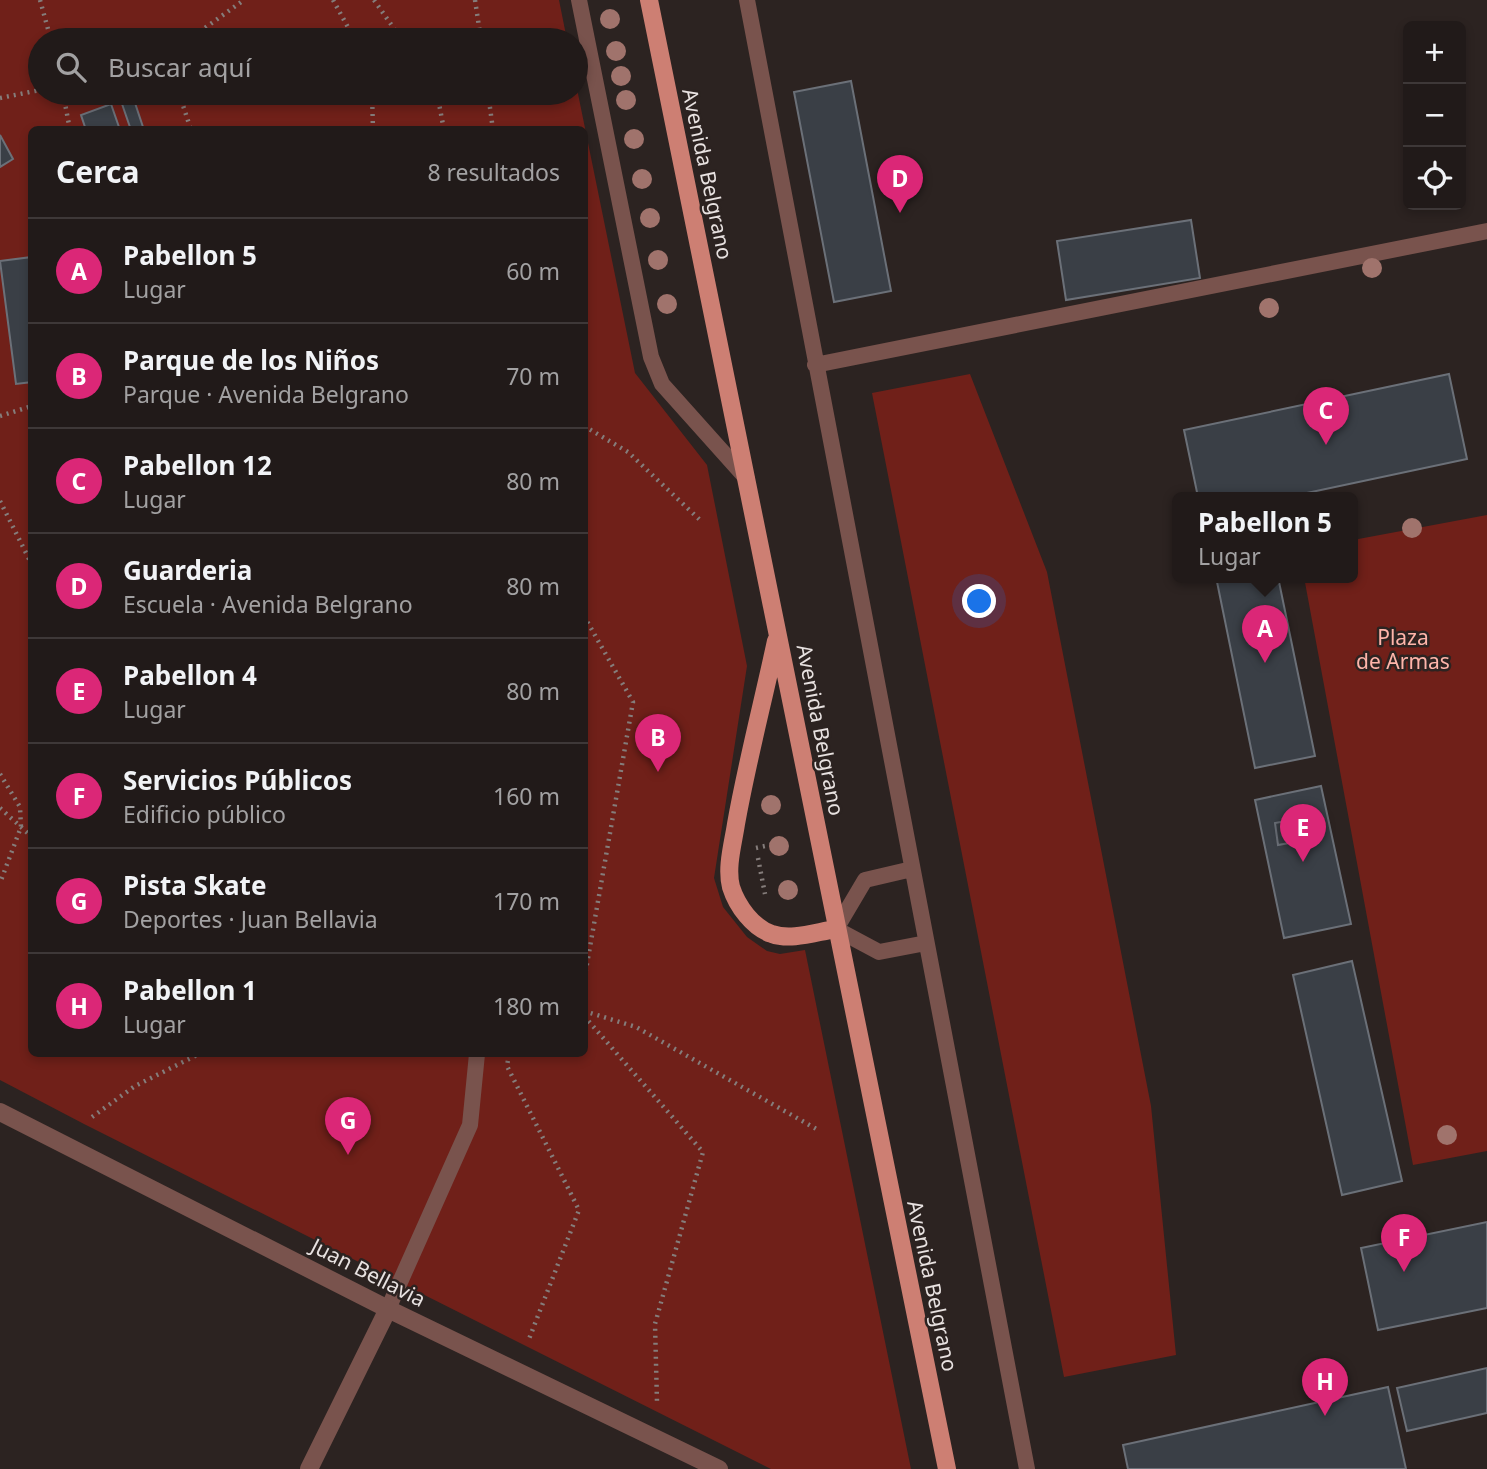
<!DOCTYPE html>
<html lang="es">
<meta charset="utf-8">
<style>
:root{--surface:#211a19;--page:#292322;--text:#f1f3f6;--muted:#a2a1a2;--line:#3e3838;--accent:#db2777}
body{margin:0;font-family:"Noto Sans",sans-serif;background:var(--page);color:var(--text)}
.controls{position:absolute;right:21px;top:21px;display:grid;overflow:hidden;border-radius:10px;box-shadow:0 4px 10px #0003}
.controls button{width:63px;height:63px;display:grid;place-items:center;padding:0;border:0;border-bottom:2px solid var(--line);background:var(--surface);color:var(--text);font:35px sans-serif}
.you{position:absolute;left:980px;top:602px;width:24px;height:24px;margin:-18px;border:5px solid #fff;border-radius:50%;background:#1a73e8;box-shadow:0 0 0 10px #1a73e833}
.badge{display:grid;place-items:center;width:46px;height:46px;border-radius:50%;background:var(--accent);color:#fff;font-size:23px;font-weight:700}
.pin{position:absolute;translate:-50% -58px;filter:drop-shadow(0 2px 4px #0008)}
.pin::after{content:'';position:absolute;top:37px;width:24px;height:21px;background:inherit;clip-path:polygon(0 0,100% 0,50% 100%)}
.popup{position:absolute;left:1172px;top:492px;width:186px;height:91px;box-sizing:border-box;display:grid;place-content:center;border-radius:10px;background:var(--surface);filter:drop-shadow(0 2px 5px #0005);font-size:23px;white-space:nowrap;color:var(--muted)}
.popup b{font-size:26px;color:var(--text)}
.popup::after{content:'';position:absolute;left:50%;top:100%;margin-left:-14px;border:14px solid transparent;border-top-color:var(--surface)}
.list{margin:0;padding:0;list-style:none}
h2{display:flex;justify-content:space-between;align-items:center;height:91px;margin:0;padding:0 28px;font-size:30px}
h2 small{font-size:23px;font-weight:400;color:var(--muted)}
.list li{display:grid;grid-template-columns:46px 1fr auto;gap:21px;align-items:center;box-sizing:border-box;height:105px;padding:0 28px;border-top:2px solid var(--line)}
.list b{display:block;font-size:26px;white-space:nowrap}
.list p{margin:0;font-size:23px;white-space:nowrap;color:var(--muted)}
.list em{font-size:23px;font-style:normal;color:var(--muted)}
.icon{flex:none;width:38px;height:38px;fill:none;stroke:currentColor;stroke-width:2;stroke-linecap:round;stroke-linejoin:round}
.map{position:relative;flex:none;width:1487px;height:1469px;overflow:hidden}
.search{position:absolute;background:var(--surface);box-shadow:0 4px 10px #0003;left:28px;top:28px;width:560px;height:77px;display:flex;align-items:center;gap:18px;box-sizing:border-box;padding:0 24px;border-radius:38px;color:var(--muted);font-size:26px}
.panel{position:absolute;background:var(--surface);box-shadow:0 4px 10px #0003;left:28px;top:126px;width:560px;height:931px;border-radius:10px}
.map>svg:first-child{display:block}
.green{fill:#702019;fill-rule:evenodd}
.building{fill:#3a3f46;stroke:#6b7078;stroke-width:2}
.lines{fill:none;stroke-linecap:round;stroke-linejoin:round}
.path{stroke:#857d7b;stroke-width:4.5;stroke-dasharray:2 5;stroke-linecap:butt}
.lane{stroke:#79534d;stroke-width:16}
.street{stroke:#79534d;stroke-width:18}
.primary{stroke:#cd7f73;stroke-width:18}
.tree{fill:#a0736c}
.labels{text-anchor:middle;stroke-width:5;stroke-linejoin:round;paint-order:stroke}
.street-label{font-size:21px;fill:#e8e2e1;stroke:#2c2321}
.park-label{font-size:21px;fill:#ffb5aa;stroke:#2c2321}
</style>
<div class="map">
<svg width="1487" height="1469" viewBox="0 0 1487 1469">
<rect width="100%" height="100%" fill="#2c2321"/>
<path class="green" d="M0 0H559L567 40H40V93H576V84L635 373 707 465 747 666 714 878 723 907 747 937 767 951 780 954 805 950 911 1469H771L84 1124 0 1080ZM32 130H584V1054H32Z
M970 374 1047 572 1151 1106 1176 1355 1064 1377 872 393Z
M1487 515V1151L1413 1165 1304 577H1352L1353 540Z"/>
<path class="building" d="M851 81 891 291 834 302 794 92Z
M134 100 144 130H131L122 104Z
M111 104 120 130H86L81 115Z
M0 135 13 159 0 167Z
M1191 220 1200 278 1066 300 1057 241Z
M32 257V382L16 384 0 261Z
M1449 374 1467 459 1288 497H1198L1184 430Z
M1216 577H1278L1315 756 1255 768Z
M1321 786 1351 924 1284 938 1255 800Z
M1313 816 1317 838 1278 845 1275 823Z
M1352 961 1402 1181 1342 1195 1293 975Z
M1487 1222V1308L1378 1330 1361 1248Z
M1487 1368V1413L1407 1431 1397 1388Z
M1388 1387 1406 1469H1128L1123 1445Z"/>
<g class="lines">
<path class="path" d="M40 0 51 40
M333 0 355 40
M374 0 402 40
M475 0 481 40
M161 39 162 40
M188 40 244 0
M63 93 70 130
M179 93 191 130
M372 93 373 130
M437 93 444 130
M488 93 493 130
M0 98 40 90
M0 416 32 406
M584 426 628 452 700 520
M0 501 32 565
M584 616 633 702 584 981
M0 774 20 807 21 827 0 883
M0 808 32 837
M756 848 783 842
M758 858 765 894
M584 1011 636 1027 820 1131
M584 1016 703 1152 655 1324 657 1402
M509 1054 507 1066 579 1210 529 1339
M92 1117 135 1086 199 1054"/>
<path class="lane" d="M579 0 651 357 662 384 747 479
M747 0 1027 1469
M815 365 1487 231
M912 869 865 880 836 929 879 952 926 943
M388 1309 470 1125 477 1054"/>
<path class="street" d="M0 1112 388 1309 719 1469
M309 1469 388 1309"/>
<path class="primary" d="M649 0 947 1469
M776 641C763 702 747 762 736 824 733 844 726 867 731 887 737 906 753 928 772 934 791 941 816 932 836 929"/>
</g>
<g class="tree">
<circle cx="610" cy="19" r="10"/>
<circle cx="616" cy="51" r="10"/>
<circle cx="621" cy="76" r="10"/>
<circle cx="626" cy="100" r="10"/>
<circle cx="634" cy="139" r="10"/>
<circle cx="642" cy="179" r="10"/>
<circle cx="650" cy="218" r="10"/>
<circle cx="658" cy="260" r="10"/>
<circle cx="1372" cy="268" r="10"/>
<circle cx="667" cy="304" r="10"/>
<circle cx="1269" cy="308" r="10"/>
<circle cx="1412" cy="528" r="10"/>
<circle cx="771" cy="805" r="10"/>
<circle cx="779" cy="846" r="10"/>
<circle cx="788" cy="890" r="10"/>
<circle cx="1447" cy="1135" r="10"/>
</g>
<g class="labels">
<g class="street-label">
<text transform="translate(707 174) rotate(78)" y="7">Avenida Belgrano</text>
<text transform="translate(820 730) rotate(79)" y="7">Avenida Belgrano</text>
<text transform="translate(368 1273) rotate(27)" y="7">Juan Bellavia</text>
<text transform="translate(932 1286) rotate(78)" y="7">Avenida Belgrano</text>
</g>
<g class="park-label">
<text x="1403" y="645">Plaza<tspan x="1403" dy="24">de Armas</tspan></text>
</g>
</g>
</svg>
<div class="controls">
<button>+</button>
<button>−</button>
<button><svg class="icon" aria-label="locate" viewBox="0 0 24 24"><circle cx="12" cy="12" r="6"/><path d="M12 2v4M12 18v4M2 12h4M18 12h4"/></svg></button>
</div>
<div class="you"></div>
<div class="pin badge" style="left:1265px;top:663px">A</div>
<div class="popup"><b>Pabellon 5</b>Lugar</div>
<div class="pin badge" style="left:658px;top:772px">B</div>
<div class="pin badge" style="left:1326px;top:445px">C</div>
<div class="pin badge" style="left:900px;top:213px">D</div>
<div class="pin badge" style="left:1303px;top:862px">E</div>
<div class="pin badge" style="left:1404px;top:1272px">F</div>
<div class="pin badge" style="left:348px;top:1155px">G</div>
<div class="pin badge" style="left:1325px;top:1416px">H</div>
<div class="search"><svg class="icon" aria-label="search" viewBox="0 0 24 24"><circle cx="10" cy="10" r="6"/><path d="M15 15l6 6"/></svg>Buscar aquí</div>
<section class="panel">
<h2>Cerca<small>8 resultados</small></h2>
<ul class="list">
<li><span class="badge">A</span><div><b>Pabellon 5</b><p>Lugar</p></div><em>60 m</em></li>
<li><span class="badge">B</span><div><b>Parque de los Niños</b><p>Parque · Avenida Belgrano</p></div><em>70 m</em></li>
<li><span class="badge">C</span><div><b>Pabellon 12</b><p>Lugar</p></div><em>80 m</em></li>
<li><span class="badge">D</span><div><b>Guarderia</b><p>Escuela · Avenida Belgrano</p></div><em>80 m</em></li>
<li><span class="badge">E</span><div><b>Pabellon 4</b><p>Lugar</p></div><em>80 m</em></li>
<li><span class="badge">F</span><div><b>Servicios Públicos</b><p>Edificio público</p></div><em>160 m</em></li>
<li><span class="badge">G</span><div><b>Pista Skate</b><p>Deportes · Juan Bellavia</p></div><em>170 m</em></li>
<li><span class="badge">H</span><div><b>Pabellon 1</b><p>Lugar</p></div><em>180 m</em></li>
</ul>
</section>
</div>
